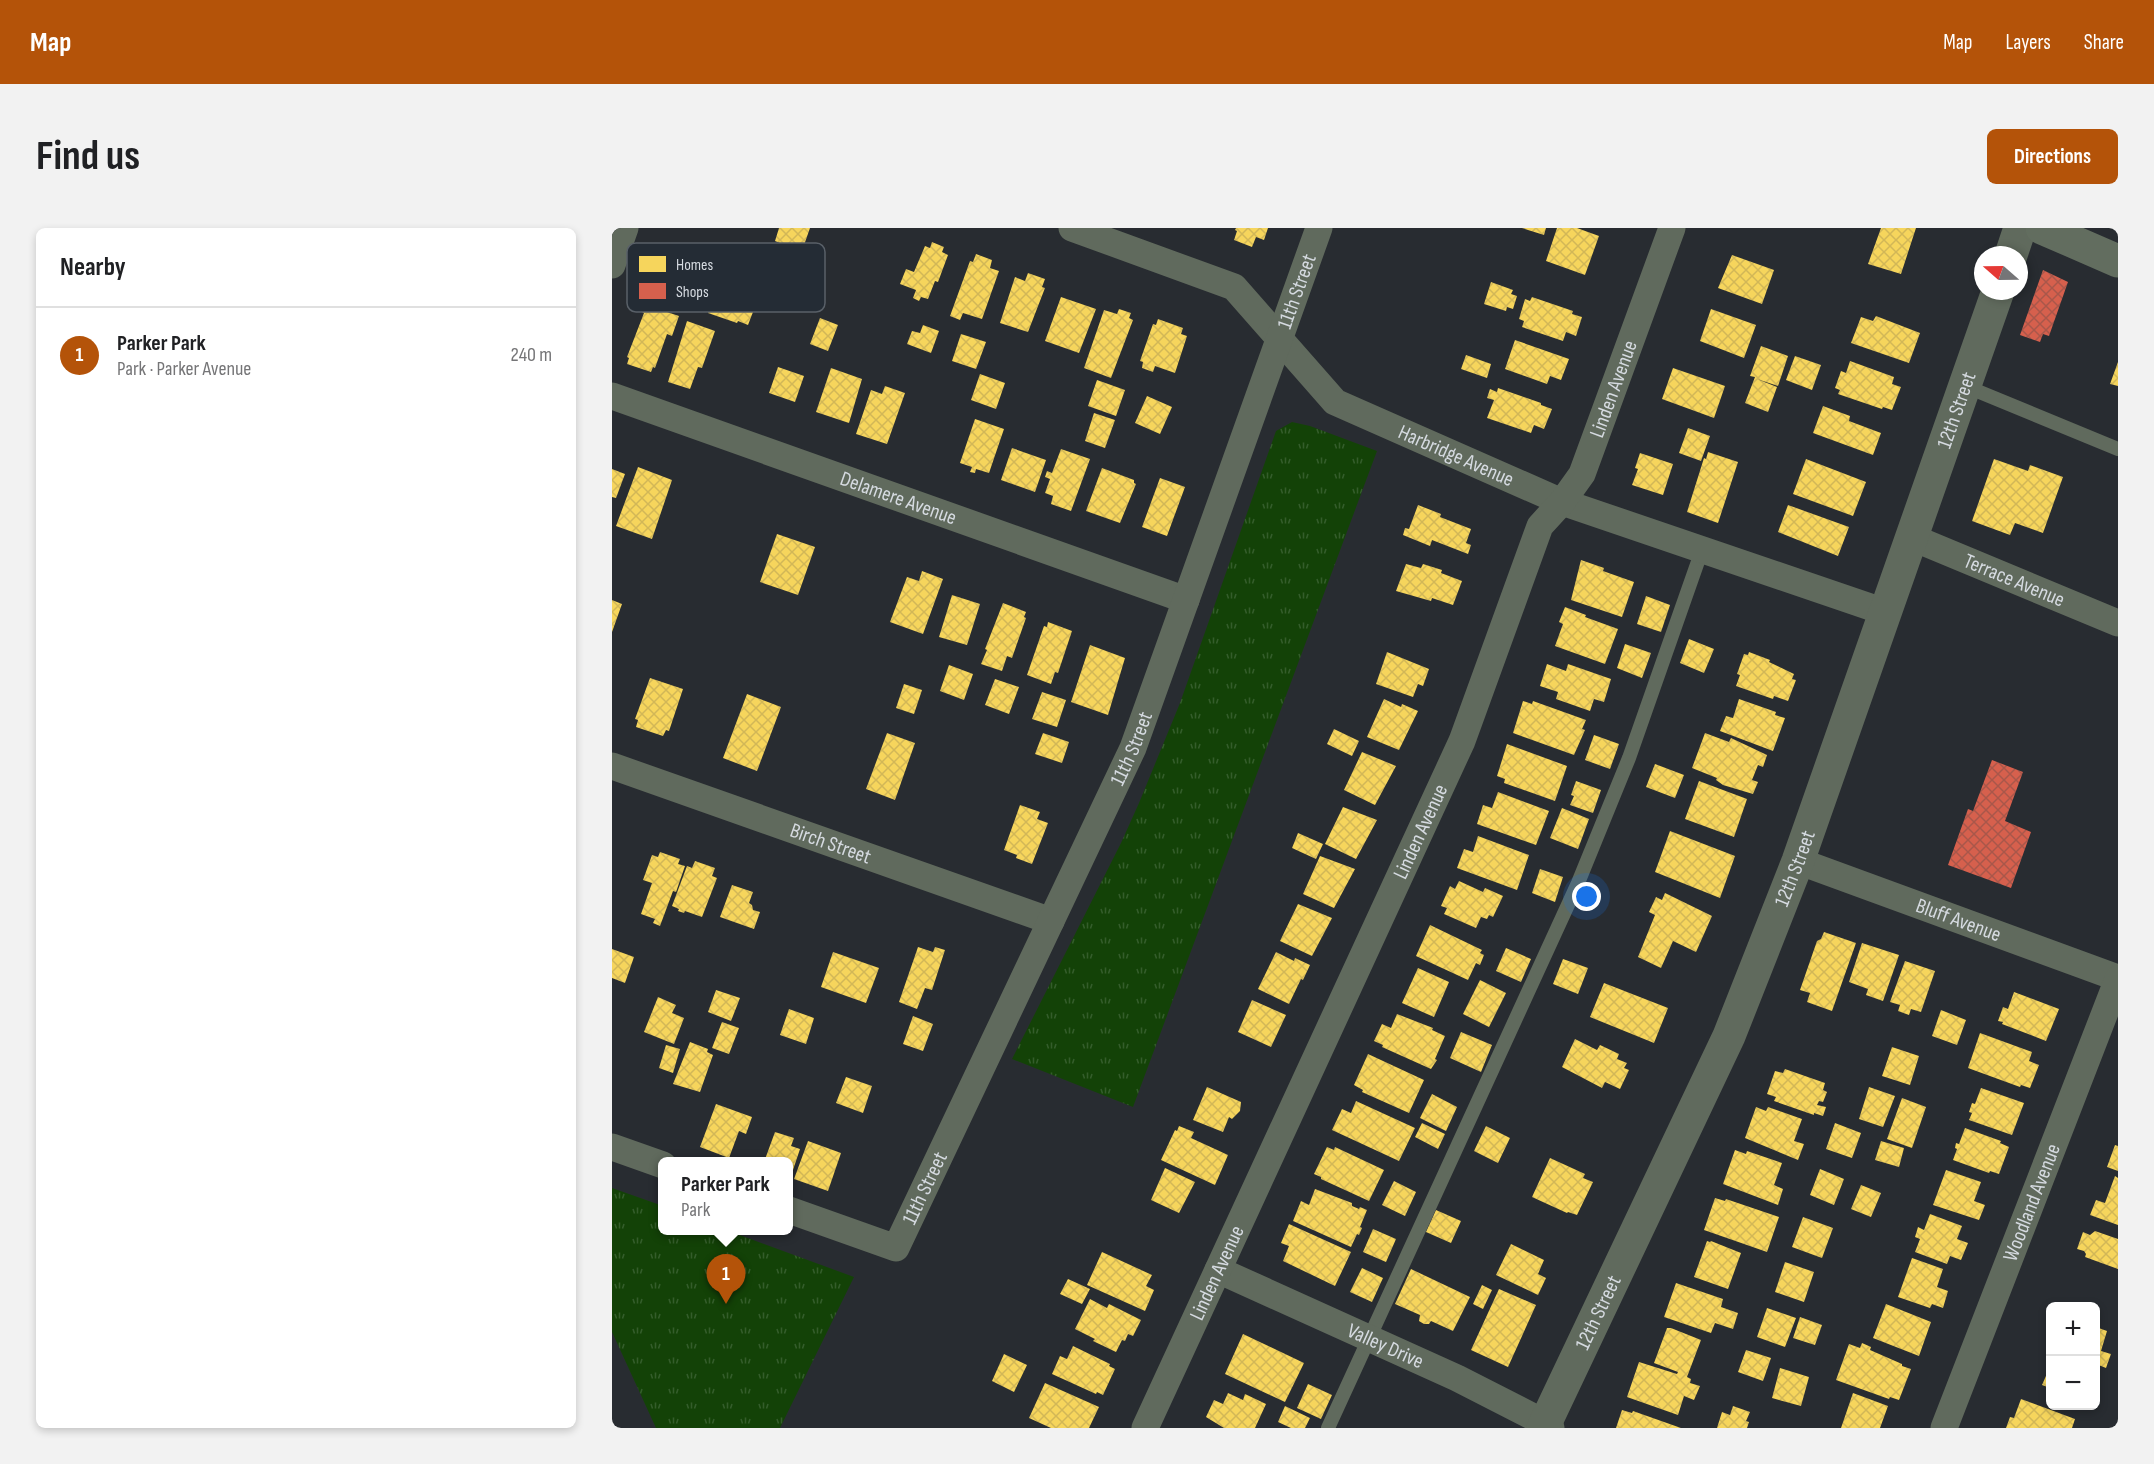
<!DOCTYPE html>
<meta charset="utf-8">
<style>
:root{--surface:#fff;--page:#f2f2f2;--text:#202124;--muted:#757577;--line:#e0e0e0;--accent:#b45309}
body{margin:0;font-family:"Sofia Sans Condensed",sans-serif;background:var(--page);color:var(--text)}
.controls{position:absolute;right:18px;bottom:18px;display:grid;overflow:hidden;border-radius:9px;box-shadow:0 3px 9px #0003}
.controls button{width:54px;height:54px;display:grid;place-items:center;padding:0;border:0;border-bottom:2px solid var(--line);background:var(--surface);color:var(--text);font:30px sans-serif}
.compass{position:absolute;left:1362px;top:18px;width:54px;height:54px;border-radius:50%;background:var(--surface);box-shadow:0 3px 9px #0003;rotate:290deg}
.you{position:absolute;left:975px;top:669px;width:21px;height:21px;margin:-15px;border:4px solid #fff;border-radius:50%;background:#1a73e8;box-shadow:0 0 0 9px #1a73e833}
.badge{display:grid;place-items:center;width:39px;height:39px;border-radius:50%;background:var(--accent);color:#fff;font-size:20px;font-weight:700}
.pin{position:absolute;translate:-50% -50px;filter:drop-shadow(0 2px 3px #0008)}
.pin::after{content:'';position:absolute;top:32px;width:21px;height:18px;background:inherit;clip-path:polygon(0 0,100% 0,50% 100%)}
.popup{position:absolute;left:46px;top:929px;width:135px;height:78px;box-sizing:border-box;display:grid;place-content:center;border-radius:9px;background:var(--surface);filter:drop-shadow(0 2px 4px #0005);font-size:20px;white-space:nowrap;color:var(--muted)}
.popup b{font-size:22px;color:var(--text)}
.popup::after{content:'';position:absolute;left:50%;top:100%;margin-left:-12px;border:12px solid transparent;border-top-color:var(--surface)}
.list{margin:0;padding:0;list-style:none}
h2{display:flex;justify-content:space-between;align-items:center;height:78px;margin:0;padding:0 24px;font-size:26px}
h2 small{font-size:20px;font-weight:400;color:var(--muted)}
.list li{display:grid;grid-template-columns:39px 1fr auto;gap:18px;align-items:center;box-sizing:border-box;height:96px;padding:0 24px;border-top:2px solid var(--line)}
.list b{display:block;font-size:22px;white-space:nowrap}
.list p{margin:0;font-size:20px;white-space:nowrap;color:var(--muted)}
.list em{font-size:20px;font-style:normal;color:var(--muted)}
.map{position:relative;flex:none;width:1506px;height:1200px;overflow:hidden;border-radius:9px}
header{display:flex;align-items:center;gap:36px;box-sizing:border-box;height:84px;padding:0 30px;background:var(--accent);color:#fff}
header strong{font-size:28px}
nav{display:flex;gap:33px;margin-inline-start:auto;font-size:21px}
.intro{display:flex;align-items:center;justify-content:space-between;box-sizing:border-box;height:144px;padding:0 36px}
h1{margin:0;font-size:42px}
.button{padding:15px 27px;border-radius:9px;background:var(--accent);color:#fff;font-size:21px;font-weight:700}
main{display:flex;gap:36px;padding:0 36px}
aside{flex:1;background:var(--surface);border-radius:9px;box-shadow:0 3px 9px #0003}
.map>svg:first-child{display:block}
.park{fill:url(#park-tufts)}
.homes{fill:url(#homes-cross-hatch)}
.shops{fill:url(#shops-cross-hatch)}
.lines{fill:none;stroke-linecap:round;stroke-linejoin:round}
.service{stroke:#606a5d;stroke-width:14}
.minor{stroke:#606a5d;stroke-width:27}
.tertiary{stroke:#606a5d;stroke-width:33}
.secondary{stroke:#626d5f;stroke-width:33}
.labels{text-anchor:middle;stroke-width:6;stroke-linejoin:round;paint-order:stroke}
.street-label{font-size:21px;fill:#d5dae0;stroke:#242c35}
.key{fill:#242c35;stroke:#596068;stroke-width:1.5}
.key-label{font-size:16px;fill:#d5dae0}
</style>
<header>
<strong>Map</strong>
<nav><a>Map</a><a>Layers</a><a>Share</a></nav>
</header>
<div class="intro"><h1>Find us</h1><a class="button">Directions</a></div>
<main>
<aside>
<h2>Nearby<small></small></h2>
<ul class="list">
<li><span class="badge">1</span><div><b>Parker Park</b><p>Park · Parker Avenue</p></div><em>240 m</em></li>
</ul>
</aside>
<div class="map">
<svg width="1506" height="1200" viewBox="0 0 1506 1200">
<defs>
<pattern id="park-tufts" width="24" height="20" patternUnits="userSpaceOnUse" patternTransform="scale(1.5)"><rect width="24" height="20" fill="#134207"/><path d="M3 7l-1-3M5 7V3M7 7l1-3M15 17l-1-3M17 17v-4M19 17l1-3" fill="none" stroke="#345d2b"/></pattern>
<pattern id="homes-cross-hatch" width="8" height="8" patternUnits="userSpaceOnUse" patternTransform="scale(1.5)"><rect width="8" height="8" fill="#f6d55c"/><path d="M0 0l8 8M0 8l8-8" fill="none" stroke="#d2b757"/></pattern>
<pattern id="shops-cross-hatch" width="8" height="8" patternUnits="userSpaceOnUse" patternTransform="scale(1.5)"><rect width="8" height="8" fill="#d6604d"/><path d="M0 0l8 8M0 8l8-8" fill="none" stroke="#a9574a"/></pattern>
</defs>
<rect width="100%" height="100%" fill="#282c31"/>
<path class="park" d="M680 194 698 198 765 223 521 879 400 831 509 615 527 575 568 475 664 203Z
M0 960 51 978V1002L117 1003 242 1049 168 1200H44L0 1104Z"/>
<path class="homes" d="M167 0H198L190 23 174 17 173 20 167 18 168 15 163 13Z
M624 0H656L652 12 644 9 640 19 622 12 625 3 623 2Z
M910 0H934L932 7Z
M945 0H965L987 8 973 47 934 33Z
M1269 0H1304L1289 46 1256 36Z
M320 14 332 19 330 24 336 27 326 54 323 53 316 71 309 69 307 73 301 70 304 62 288 56 294 41 302 44 313 18 318 20Z
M72 17 89 23 83 40 65 34Z
M364 26 380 32 378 40 387 43 370 91 351 85 348 92 338 88 358 33 361 34Z
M1120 27 1162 42 1150 76 1106 60Z
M144 29 176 41 165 72 132 60Z
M64 38 90 47 81 73 55 64Z
M416 45 433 51 430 59 433 60 416 104 388 95 403 49 413 53Z
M879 54 901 62 899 66 905 68 901 81 895 79 894 83 872 76Z
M107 55 146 71 136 97 126 93 125 95 96 85Z
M449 69 484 81 467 125 433 113Z
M920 69 961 83 960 86 970 89 964 108 954 104 951 113 910 99 912 93 907 91 913 71 918 73Z
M34 77 67 88 60 108 55 106 43 140 41 139 39 144 15 136 17 130 15 129 32 85 30 84 32 78Z
M507 81 519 85 517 90 521 92 499 150 472 140 492 82 505 86Z
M1099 81 1144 97 1132 130 1088 113Z
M1264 88 1308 105 1297 135 1239 115 1249 89 1261 93Z
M208 90 226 97 216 123 198 116Z
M546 91 571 100 569 106 575 108 563 145 543 138 541 144 530 140 531 134 528 133 541 96 544 97Z
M75 93 103 103 90 140 86 139 78 161 56 154Z
M311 97 327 103 319 125 295 116 300 103 308 105Z
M349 106 374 114 364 141 340 133Z
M903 112 957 131 949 152 938 148 935 156 893 141Z
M1149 118 1176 128 1166 158 1145 151 1165 159 1156 184 1133 175 1143 149 1138 148Z
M854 127 879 136 875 150 849 141Z
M1183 128 1209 137 1200 162 1174 152Z
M1238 133 1282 149 1280 156 1289 159 1280 182 1271 179 1270 181 1226 166 1228 162 1223 160 1229 143 1234 145Z
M1506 134V158L1498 156Z
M166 139 192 148 183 174 157 165Z
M219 140 250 151 237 195 204 184Z
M1061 140 1113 158 1102 190 1050 171Z
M368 146 393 155 384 181 359 172Z
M485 152 513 162 504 188 476 178Z
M273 158 293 165 275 216 244 206 259 162 270 166Z
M886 160 929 175V177L940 181 932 201 922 197 919 205 875 190 882 172 875 170 878 161 885 164Z
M535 168 560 179 548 206 523 195Z
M1211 178 1238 188 1237 193 1269 205 1261 227 1201 205Z
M482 185 503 192 493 220 473 213Z
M363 191 392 201 377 245 364 241 363 245 358 244 360 239 348 235Z
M1076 200 1098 208 1089 233 1067 225Z
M400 220 434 232 423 264 389 252Z
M449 221 478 231 459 283 439 276 441 268 433 265 438 251 433 249 435 243 440 245Z
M1096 224 1126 234 1106 295 1075 284 1092 230 1094 231Z
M1028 225 1061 236 1051 267 1020 257 1026 241 1023 240Z
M1194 231 1254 254 1241 288 1181 266Z
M1382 231 1416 243 1418 237 1451 249 1431 305 1403 295 1398 307 1360 293Z
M26 239 60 252 40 311 4 298Z
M490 240 522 252V255L524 256 508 295 474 283Z
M0 241 13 246 4 270 0 269Z
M548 250 573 259 555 308 530 299Z
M806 277 829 286 828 289 859 301 854 315 859 317 856 326 820 312 818 318 791 307 793 300 797 301Z
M1176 277 1237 299 1226 328 1166 304Z
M165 306 203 319 186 367 148 354Z
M969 332 992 340 991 343 1022 354 1010 389 959 372Z
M794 336 809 340 811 336 830 342 829 345 850 353 841 377 820 370 819 373 784 363Z
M310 343 331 351 311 406 278 394 295 349 307 353Z
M340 367 368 376 355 417 327 409Z
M1034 368 1058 377 1049 404 1025 396Z
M0 372 10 376 0 404Z
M391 375 414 384 412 389 414 390 400 430 395 428 390 443 369 436 375 422 373 421Z
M953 379 974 387 973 389 1006 401 993 436 943 418 951 396 947 394Z
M436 394 460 403 446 445 443 444 439 456 415 447 432 398 435 399Z
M1077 411 1102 421 1092 445 1068 435Z
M1013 416 1039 425 1030 450 1005 440Z
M478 417 513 430 496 487 459 474Z
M775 424 817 441 811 458 806 456 801 469 764 456Z
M1137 424 1158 432 1157 434 1182 446 1180 451 1184 452 1176 473 1162 468 1161 471 1124 458 1128 447 1125 446 1132 426 1136 427Z
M935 436 954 443 956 436 999 451 992 474 982 471 978 483 944 471 946 464 928 458Z
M337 437 361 446 352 472 328 463Z
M38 450 71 461 57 503 54 502 51 508 24 499 26 492 23 491Z
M383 451 407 459 397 486 373 477Z
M292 456 310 462 302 486 284 480Z
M430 464 454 472 445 499 420 491Z
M135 466 169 479 145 543 111 530Z
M772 471 789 479 790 476 806 483 787 522 755 509Z
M1127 471 1164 484 1163 487 1173 490 1161 523 1108 503 1114 488 1121 490Z
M911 473 920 476 921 473 974 492 970 501 973 502 962 527 901 505Z
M722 501 747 513 740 528 715 516Z
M275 505 303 515 283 572 254 561Z
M431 505 457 514 450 535 423 526Z
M1093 505 1117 514 1119 510 1155 527 1151 539 1146 537 1140 552 1146 554 1141 566 1111 557 1104 552 1105 550 1080 540Z
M982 507 1007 516 998 541 973 532Z
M895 516 955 538 943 573 892 555 893 551 885 548Z
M750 524 784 538 763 577 732 562Z
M1043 536 1072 547 1063 570 1034 559Z
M964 553 989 562 981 585 958 577 962 568 959 567Z
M1087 553 1135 571 1122 609 1073 591Z
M886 564 937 583 924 617 865 596 871 577 880 580Z
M408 577 428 584 425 591 436 595 420 636 404 630 405 627 392 622Z
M731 579 765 592 744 631 713 616Z
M950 580 977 591 966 621 938 610Z
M1058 603 1123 628 1108 670 1043 644Z
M686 605 711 616 704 631 680 620Z
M866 608 917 627 905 662 845 640 852 621 861 624Z
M48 624 68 631 66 636 73 638 64 664 61 663 48 698 41 695 43 691 29 686 40 655 31 652 40 627 46 629Z
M708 628 743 641 722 680 691 666Z
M83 633 103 640 100 648 105 650 90 689 73 683 72 685 66 683 67 681 60 678 75 638 80 640Z
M928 641 951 649 943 674 920 665Z
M847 653 871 664 873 660 891 668 881 689 877 687 875 691 869 689 864 700 832 686 835 680 829 678 838 658 843 661Z
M120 657 141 664 137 675 140 677 141 682 148 684 142 701 108 689Z
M1053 665 1100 688 1084 724 1061 713 1049 740 1026 729 1043 687 1037 684 1044 669 1050 672Z
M686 676 720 690 700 728 668 713Z
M818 697 870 722 868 725 872 727 868 737 864 735 856 752 804 728Z
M1212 704 1244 715 1220 783 1195 774 1198 765 1188 762 1205 713 1209 711Z
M1250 715 1287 727 1271 773 1254 767 1256 761 1237 754Z
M306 719 321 724 323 719 333 722 320 762 313 760 305 781 287 774Z
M894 720 919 731 909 754 884 743Z
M0 721 22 729 13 755 0 750Z
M221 724 267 740 254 775 209 759Z
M664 724 682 733 683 730 698 737 691 752 689 751 677 776 646 761Z
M951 731 976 740 966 766 941 756Z
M1293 733 1323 743 1309 784 1299 781 1297 787 1286 783 1288 777 1278 774Z
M806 740 837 754 822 789 790 775Z
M868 752 894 765 877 799 851 786Z
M992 755 1056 780 1042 815 978 789Z
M104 762 128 770 119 793 96 784Z
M1402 764 1447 781 1434 813 1390 796 1391 794 1386 793 1391 779 1396 781Z
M46 769 64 777 60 785 72 790 62 816 32 804Z
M640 772 674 787 659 819 626 804Z
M177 781 202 790 194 816 168 807Z
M1329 782 1354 792 1345 817 1320 808Z
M785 786 821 800 820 802 833 808 823 831 825 832 819 841 770 819 771 817 762 813 770 796 779 800Z
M301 788 321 796 311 823 291 816Z
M110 794 127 800 117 826 100 820Z
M849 804 880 817 869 844 838 830Z
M1368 805 1420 824 1417 833 1427 837 1418 860 1409 857 1408 859 1356 840Z
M963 811 985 822 988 817 1007 826 1005 831 1015 835 1012 840 1017 842 1008 861 993 854 990 860 950 839Z
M78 814 96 821 95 824 101 827 88 864 61 856Z
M54 817 68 821 61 845 47 840Z
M1280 819 1307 828 1298 857 1270 848Z
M756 826 812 852 797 885 750 864 751 862 742 857Z
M1173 841 1213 855 1211 862 1215 864 1211 874 1207 873 1205 877 1214 879 1211 888 1202 885V887L1162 873 1164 869 1155 866 1163 843 1171 845Z
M234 849 260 858 251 885 224 875Z
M595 859 629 874 628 883 620 891 617 889 611 904 581 892Z
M1257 859 1283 868 1271 899 1247 891Z
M1369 860 1412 875 1400 907 1357 892 1360 885 1357 884 1360 875 1363 876Z
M820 866 845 879 834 903 808 890Z
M1290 870 1314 879 1300 920 1275 911Z
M744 873 803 900 787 933 720 902 730 881 739 885Z
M104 876 140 889 134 906 127 903 117 930 88 919Z
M1144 879 1154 883 1156 879 1190 891 1182 913 1192 916 1186 932 1133 910Z
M810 895 833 906 826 921 803 909Z
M1223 895 1249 905 1240 930 1214 921Z
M567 898 582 904 579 910 616 927 603 957 549 932 563 902 565 903Z
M874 898 898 910 886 935 862 923Z
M1353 900 1389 913 1388 915 1397 919 1387 946 1378 943 1377 945 1341 932 1345 921 1343 920 1344 915 1347 916Z
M163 904 182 910 179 918 188 921 177 954V934H152Z
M196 913 229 925 216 963 182 951Z
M1269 913 1292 920 1287 939 1263 932Z
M1503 917 1506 918V943L1495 939Z
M715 919 722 922 723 919 772 942 757 973 709 951V949L702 946Z
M1123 922 1134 926 1135 923 1170 935 1162 957 1171 961 1166 977 1111 956Z
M938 930 973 946 971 950 981 954 965 987 956 984 955 985 920 969Z
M553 940 583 954 567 985 539 972Z
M1208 941 1232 951 1222 977 1198 967Z
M1334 942 1369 954 1362 973 1373 977 1367 992 1321 977Z
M1503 948 1506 950V997L1478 987 1484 972 1493 975Z
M782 953 804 964 793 988 770 977Z
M1249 957 1269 965 1259 989 1239 981Z
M703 961 740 975V978L747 981 748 979 755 982 748 999 750 1000 747 1007 745 1006 739 1019 681 993 689 973 697 977Z
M1103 970 1113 973 1114 971 1167 989 1155 1024 1092 1002Z
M824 982 849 993 839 1015 814 1004Z
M1318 986 1350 998 1345 1011 1356 1015 1349 1032 1338 1028 1335 1036 1303 1024 1308 1011 1303 1009 1306 999 1312 1002Z
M1191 989 1221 1000 1210 1030 1180 1019Z
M677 996 739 1024 723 1058 671 1033 677 1018 669 1015Z
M761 1001 784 1011 774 1034 751 1024Z
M1483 1003 1506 1011V1041L1473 1029 1474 1026 1472 1023 1465 1021 1471 1004 1478 1007Z
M1095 1013 1098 1014 1099 1013 1129 1025 1116 1061 1082 1049Z
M899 1016 932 1032 926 1046 934 1050 926 1067 884 1047Z
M490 1024 540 1047 534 1058 542 1062 533 1083 475 1057Z
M1300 1030 1331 1041 1325 1059 1336 1063 1331 1080 1320 1076 1318 1080 1286 1069Z
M1173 1034 1202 1044 1192 1074 1163 1064Z
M750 1040 771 1050 760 1074 738 1064Z
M799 1041 858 1069 841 1103 819 1093 817 1096H812L807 1093 808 1087 783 1076Z
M456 1051 478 1061 470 1076 448 1066Z
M1064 1055 1111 1071 1109 1079 1126 1085 1121 1101 1103 1095 1099 1105 1052 1089Z
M870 1057 880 1062 871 1081 861 1076Z
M887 1061 924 1077 896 1139 859 1122Z
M478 1071 495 1080 497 1076 529 1092 521 1108 516 1106 513 1113 510 1112 504 1124 481 1113 483 1111 463 1101Z
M1274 1076 1319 1094 1307 1128 1261 1110Z
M1155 1080 1184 1090 1173 1119 1145 1109Z
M1188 1089 1210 1097 1203 1117 1181 1110Z
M1484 1099 1495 1103 1489 1123 1499 1126 1494 1140 1484 1136Z
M1055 1100H1059L1089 1112 1075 1149 1079 1151 1078 1155 1088 1158 1082 1172 1072 1168 1066 1187 1015 1169 1027 1134 1065 1146 1066 1144 1042 1135Z
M631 1106 692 1135 673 1174 613 1146Z
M1250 1115 1259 1119 1258 1122 1290 1136V1138L1299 1141 1287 1172 1278 1169 1277 1171 1224 1152 1237 1116 1248 1120Z
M461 1118 498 1136 497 1138 503 1141 491 1167 485 1164 484 1166 440 1146 448 1128 455 1131Z
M1134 1122 1159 1130 1151 1153 1126 1144Z
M392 1126 415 1137 402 1164 380 1153Z
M1168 1140 1197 1149 1189 1178 1160 1170Z
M1437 1141 1438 1142V1160L1430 1157Z
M433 1155 487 1179 477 1200H439L417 1190Z
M696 1156 720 1167 709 1191 685 1180Z
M616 1165 631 1172 633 1166 654 1176 643 1200H612L594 1189 602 1172 611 1176Z
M1241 1165 1276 1178 1268 1200H1229Z
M1409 1171 1463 1191 1460 1200H1394L1398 1189 1402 1190Z
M673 1178 698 1190 693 1200H679L666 1194Z
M1121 1178 1138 1184 1134 1193 1137 1194 1135 1200H1105L1110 1184 1118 1187Z
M1010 1182 1020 1185 1021 1183 1069 1200H1004Z"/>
<path class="shops" d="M1431 42 1456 54 1437 108 1431 106 1428 114 1408 107Z
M1380 532 1411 544 1393 593 1419 604 1399 660 1336 637 1356 581 1361 583Z"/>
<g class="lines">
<path class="service" d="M1353 158 1506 221
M716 1200 966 655 1017 530 1090 322"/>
<g class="minor">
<path id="s1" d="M460 0 622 59 723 174 950 274 1273 384"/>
<path d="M0 37 13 0"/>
<path id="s2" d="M0 168 574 372"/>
<path id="s3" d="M1299 309 1506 395"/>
<path id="s4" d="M0 538 439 693"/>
<path id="s5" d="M1186 633 1506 750"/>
<path d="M0 919 51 937"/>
<path id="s6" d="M177 982 284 1020 521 520 707 0"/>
<path id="s7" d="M606 1042 845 1150 933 1195 939 1200"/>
<path id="s8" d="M533 1200 850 513 928 298 950 274 970 246 1060 0"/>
<path id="s9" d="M1332 1200 1506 751"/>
</g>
<g class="tertiary">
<path d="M1399 27 1408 0"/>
<path id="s10" d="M931 1200 1117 808 1186 633 1386 63"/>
</g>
<path class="secondary" d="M1430 0 1506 33"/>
</g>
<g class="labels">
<g class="street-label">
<text dy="7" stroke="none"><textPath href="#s6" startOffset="1152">11th Street</textPath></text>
<text dy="7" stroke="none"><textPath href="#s8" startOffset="1143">Linden Avenue</textPath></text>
<text dy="7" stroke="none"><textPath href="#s10" startOffset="1100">12th Street</textPath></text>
<text dy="7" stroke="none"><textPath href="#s1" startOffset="458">Harbridge Avenue</textPath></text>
<text dy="7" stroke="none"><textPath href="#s2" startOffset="304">Delamere Avenue</textPath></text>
<text dy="7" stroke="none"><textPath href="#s3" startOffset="112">Terrace Avenue</textPath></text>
<text dy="7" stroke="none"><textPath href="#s6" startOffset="666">11th Street</textPath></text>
<text dy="7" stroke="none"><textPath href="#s8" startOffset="657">Linden Avenue</textPath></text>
<text dy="7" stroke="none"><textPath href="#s4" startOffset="232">Birch Street</textPath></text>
<text dy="7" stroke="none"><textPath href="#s10" startOffset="614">12th Street</textPath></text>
<text dy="7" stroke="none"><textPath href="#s5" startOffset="171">Bluff Avenue</textPath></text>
<text dy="7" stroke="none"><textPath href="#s6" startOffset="180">11th Street</textPath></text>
<text dy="7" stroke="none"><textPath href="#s9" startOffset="242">Woodland Avenue</textPath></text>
<text dy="7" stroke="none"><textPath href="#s8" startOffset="171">Linden Avenue</textPath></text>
<text dy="7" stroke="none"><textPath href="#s10" startOffset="128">12th Street</textPath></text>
<text dy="7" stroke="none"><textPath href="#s7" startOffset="184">Valley Drive</textPath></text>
</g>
</g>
<rect x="15" y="15" width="198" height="69" rx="9" class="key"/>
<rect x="27" y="28" width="27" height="16" fill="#f6d55c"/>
<rect x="27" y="55" width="27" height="16" fill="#d6604d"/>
<g class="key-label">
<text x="64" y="42">Homes</text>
<text x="64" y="69">Shops</text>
</g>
</svg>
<div class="controls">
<button>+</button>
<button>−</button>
</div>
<svg class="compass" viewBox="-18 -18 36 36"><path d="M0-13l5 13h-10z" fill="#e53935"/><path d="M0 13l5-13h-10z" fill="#757577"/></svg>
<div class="you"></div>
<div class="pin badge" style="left:114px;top:1076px">1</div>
<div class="popup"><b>Parker Park</b>Park</div>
</div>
</main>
